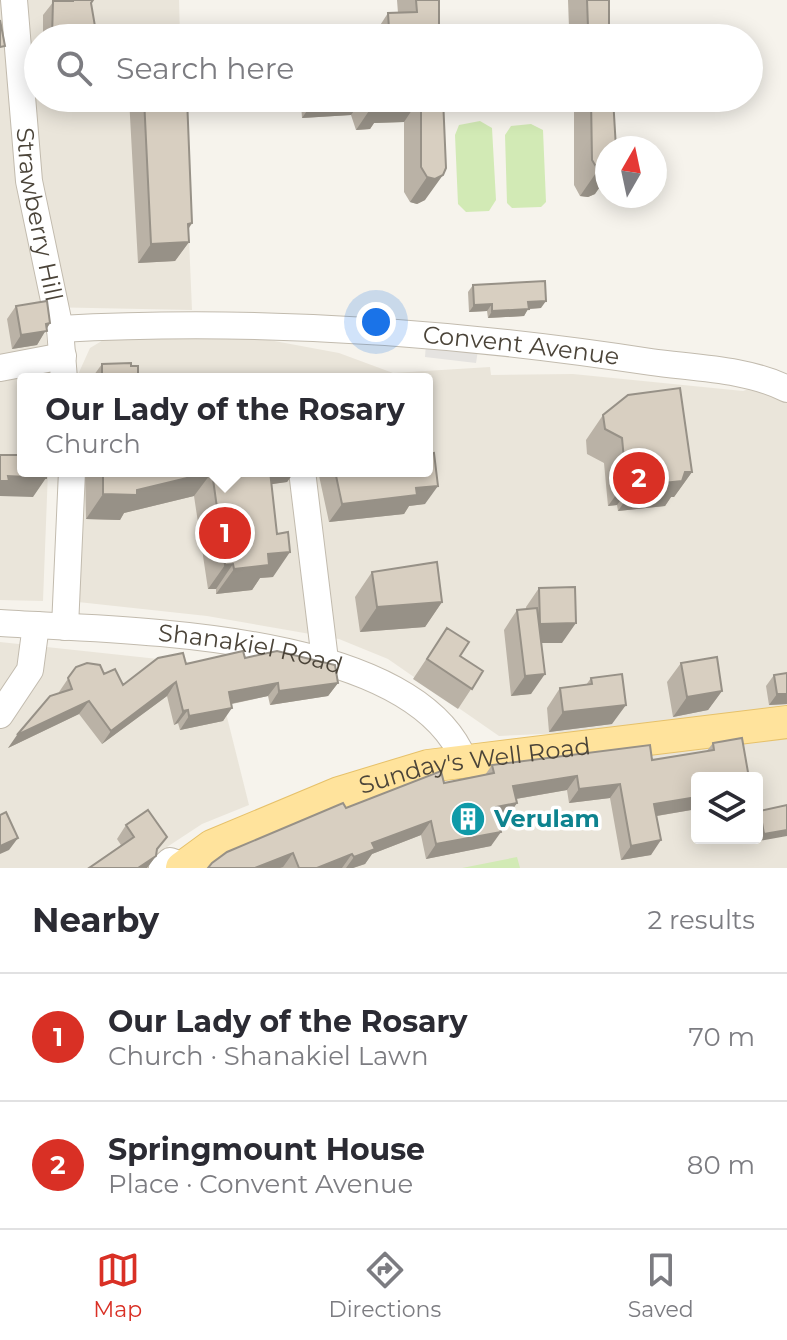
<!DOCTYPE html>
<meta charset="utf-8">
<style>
:root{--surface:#fff;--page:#f7f7f7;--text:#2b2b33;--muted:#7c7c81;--line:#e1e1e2;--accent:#d93025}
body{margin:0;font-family:Montserrat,sans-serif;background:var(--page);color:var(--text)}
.controls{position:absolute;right:24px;bottom:24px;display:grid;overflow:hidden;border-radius:8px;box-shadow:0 4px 20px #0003}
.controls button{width:72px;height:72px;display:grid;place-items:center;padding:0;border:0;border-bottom:2px solid var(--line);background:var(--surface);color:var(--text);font:40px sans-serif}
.compass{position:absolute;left:595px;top:136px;width:72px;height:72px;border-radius:50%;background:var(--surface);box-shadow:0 4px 20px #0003;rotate:9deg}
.you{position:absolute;left:376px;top:322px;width:28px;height:28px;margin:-20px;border:6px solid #fff;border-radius:50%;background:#1a73e8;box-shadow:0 0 0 12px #1a73e833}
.badge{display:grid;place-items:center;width:52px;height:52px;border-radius:50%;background:var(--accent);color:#fff;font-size:26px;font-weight:700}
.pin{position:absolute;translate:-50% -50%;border:4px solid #fff;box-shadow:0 2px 8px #0006}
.popup{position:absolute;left:17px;top:373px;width:416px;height:104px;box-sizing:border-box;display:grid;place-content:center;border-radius:8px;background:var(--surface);filter:drop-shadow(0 2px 6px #0005);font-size:26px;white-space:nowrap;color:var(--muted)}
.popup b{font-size:30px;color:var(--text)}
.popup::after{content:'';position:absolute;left:50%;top:100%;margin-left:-16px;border:16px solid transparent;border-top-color:var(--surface)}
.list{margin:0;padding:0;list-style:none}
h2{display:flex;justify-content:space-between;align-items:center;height:104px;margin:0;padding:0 32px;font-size:34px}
h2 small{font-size:26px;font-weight:400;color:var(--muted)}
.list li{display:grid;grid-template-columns:52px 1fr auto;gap:24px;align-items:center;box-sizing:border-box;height:128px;padding:0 32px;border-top:2px solid var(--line)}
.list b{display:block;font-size:30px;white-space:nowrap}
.list p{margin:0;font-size:26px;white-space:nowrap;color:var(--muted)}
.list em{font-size:26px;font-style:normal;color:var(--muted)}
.icon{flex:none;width:44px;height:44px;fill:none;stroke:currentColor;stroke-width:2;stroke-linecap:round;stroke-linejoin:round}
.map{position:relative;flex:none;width:787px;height:868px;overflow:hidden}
.search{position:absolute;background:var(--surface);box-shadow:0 4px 20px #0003;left:24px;right:24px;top:24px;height:88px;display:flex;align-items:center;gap:20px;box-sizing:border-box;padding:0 28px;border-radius:44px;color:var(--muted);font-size:30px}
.sheet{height:360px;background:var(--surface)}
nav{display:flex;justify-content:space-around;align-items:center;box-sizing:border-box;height:112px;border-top:2px solid var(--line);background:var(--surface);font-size:22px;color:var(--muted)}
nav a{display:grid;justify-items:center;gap:4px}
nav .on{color:var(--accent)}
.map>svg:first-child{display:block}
.residential{fill:#eae5da;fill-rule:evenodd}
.green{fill:#d2eab5}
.parking{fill:#e5e3e0}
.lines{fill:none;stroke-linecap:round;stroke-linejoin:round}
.minor-casing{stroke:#c2bbae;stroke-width:28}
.major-casing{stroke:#e6c16a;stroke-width:34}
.minor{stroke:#fff;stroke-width:26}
.major{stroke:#ffe39c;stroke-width:32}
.wall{fill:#bab2a6}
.shaded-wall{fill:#979187}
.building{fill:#d8cfc1;stroke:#979187;stroke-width:2}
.labels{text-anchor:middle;stroke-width:7;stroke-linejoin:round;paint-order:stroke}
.street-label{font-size:24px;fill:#4b4439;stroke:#fff}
.culture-label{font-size:24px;font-weight:bold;fill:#0d838f;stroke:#fff;text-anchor:start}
</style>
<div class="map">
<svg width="787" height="868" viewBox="0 0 787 868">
<rect width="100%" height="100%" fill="#f6f3ec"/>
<path class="residential" d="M0 0H179L180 38H38V98H183L192 310 42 307 52 379H23V471H48L43 601 0 600Z
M252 337 339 353 393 373 490 367 491 375 573 374 743 391 787 376V713L633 730 499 736 388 659 339 639 207 616 78 602 80 471H427V379H76L90 348 105 339Z
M0 642 214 665 249 805 202 824 167 847 166 868H0Z
M787 734V868H210L404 790 547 765ZM697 778H757V838H697Z"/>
<path class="green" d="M480 121 492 128 496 200 489 211 466 212 458 204 455 135 459 125Z
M531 124 543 130 546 202 541 207 512 208 507 203 505 135 511 126Z
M517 857 520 868H462Z"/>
<path class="parking" d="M426 344 478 350 476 363 425 357Z"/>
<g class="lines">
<g class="minor-casing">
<g id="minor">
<path id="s1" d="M14 0 29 181 60 329 64 379"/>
<path id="s2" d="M60 329C256 318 456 332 651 362 694 368 748 369 787 389"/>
<path d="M0 368 63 356"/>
<path d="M302 471 325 660"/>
<path id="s3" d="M0 623C119 631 411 630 464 760"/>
<path d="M65 627 72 471"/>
<path d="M0 715 30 670 36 625"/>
<path d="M162 868 170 861 184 866"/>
</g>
</g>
<g class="major-casing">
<g id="major">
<path id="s4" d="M182 868 212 846 339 793 428 766 787 722"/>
</g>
</g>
<use href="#minor" class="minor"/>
<use href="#major" class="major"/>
</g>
<path class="wall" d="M53 0H93L91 3 97 38H43V15L54 1Z
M397 0H439V32L569 28 568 0H609V26L623 38H314L317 33 377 30 388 13H398Z
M129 98H187L192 223 188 230 189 242 175 261 138 263Z
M297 98H443L425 200 417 204 410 202 404 192V122L374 123 370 129 356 130 351 115 302 118 301 104Z
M472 98H511L505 107H492L486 99Z
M568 98H613L595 194 588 197 580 196 574 185V103Z
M473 285 541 308 528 309 524 316 488 318 487 311 469 312 468 292Z
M16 306 50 323 37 345 12 349 7 319Z
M102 364 131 366 138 379H91Z
M603 415 692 472 674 497H671L665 506 618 511 617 505 608 506 604 463 587 454 586 440Z
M85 471H295L287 482 271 484 273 577 260 578 252 590 216 594V589H208L194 496 124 513 120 520 86 519Z
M318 471H427L425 504 409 506 404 514 329 522Z
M372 572 442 602 425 627 360 632 355 597Z
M539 588 562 643H541L531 694 511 696 504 630 517 610 526 609V607Z
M447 628 460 656 483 671 458 709 413 679Z
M245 658 338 683 328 696 270 705 268 696 232 704 223 721 180 730 178 723 174 725 167 696 102 744 79 714 8 748 59 693V692L76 667 104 674 123 685 186 664Z
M681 663 722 691 708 710 673 717 667 682Z
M787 673V704L769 705 766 686 774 675Z
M591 678 612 724 549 732 547 708 560 688 586 685Z
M742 738 697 778V809L657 816 651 855 621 860 610 798 569 803 567 790 516 799 517 803 507 817 499 819 491 846 426 859 421 835 372 854 365 864 353 868H208L346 808 444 783 485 775 492 765 652 760 706 752 713 743Z
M787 805 759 841 757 829V814L760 811Z
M126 825 156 852V856L147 868H89L121 845 117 839Z"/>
<path class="shaded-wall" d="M316 98H363L351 115 302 118Z
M391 98H420L404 122 374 123 370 129 356 130 373 105Z
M499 98H511L505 107H492Z
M598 170 607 171V177L595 194 588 197 580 196Z
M443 175 425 200 417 204 410 202 427 177Z
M192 223 179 242H189L175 261 138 263 151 244 188 224Z
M546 301 541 308 528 309 524 316 488 318 492 311 528 302Z
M492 304 487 311 469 312 474 305Z
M50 323 37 345 12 349 21 335Z
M270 471H295L287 482 259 486Z
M212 472 194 496 124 513 120 520 86 519 103 494 137 490Z
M685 472H692L674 497H671L665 506 618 511 635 486Z
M8 476 46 478 33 497 0 496V481Z
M635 480 617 505 608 506 626 481Z
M438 486 425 504 409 506 404 514 329 522 342 504 416 488Z
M290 552 273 577 260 578 252 590 216 594 234 569 268 554Z
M233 564 216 589H208L225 565Z
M442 602 425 627 360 632 377 607Z
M576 623 562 643H527L540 624Z
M545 674 531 694 511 696 525 676Z
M176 682 167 696 102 744 111 731Z
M278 683 268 696 220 706 229 692Z
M338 683 328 696 270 705 279 691Z
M722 691 708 710 673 717 687 697Z
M777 694H787V704L769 705Z
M89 701 79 714 8 748 17 735Z
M626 705 612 724 549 732 563 712Z
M232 708 223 721 180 730 189 716Z
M188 710 178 723 174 725 183 711Z
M577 776 567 790 503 801 513 786Z
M620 784 610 798 569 803 579 789Z
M697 797V809L644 818 654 804Z
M517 803 507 817 486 821 496 807Z
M431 821 421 835 372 854 365 864 353 868H346L354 857 372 843Z
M787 830V836L759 841 764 834Z
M501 832 491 846 426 859 436 844Z
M167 837 148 861 156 856 147 868H138Z
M18 838 9 850 0 854V846Z
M661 840 651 855 621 860 631 846Z
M293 853 283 867 280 868H255Z
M352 854 342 868H317Z"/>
<path class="building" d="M73 0H93L91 3 97 38H52L53 1H73Z
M416 0H439V32L588 27 587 0H609V26L623 38H317V33L389 29 388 13 417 12Z
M0 20 5 46 0 47Z
M710 35 716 38H652Z
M144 98H187L192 223 188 224 189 242 151 244Z
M371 98H396H391L388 104 373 105Z
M421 98H443L446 168 443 175 435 179 427 177 421 167Z
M591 98H613L616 148H607V171L606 172 598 170 592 160Z
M545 281 546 301 528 302 529 309 492 311V304L474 305 473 285Z
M47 301 50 323 46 324 47 331 21 335 16 306Z
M131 363V366H138V379H102V364Z
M680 388 692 472H685L682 481 635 486V480L626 481 622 438 605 429 603 415 628 395Z
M434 453 438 486 416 488 417 495 342 504 335 471H427V454Z
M0 455H23V471H47L46 478 8 476 9 481H0Z
M103 471H270L277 534 288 532 290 552 268 554 269 565 234 569 233 564 225 565 212 472 137 490V495L103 494Z
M437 562 442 602 377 607 372 572Z
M575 587 576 623 540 624 539 588Z
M537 608 545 674 525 676 517 610Z
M447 628 469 642 460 656 483 671 472 689 427 659Z
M243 651 245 658 277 651 335 665 338 683 279 691 278 683 229 692 232 708 189 716 188 710 183 711 176 682 111 731 89 701 17 735 50 696 72 689 68 678 76 667 87 663 100 665 104 674 115 669 123 685 158 658 183 653 186 664Z
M717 657 722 691 687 697 681 663Z
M787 673V694H777L774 675Z
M622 674 626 705 563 712 560 688 592 684 591 678Z
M742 738 749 778H697V797L654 804 661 840 631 846 620 784 579 789 577 776 513 786 517 803 496 807 501 832 436 844 431 821 372 843 375 849 354 857 352 854 317 868H299L293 853 255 868H208L212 863 227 852 343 803 346 808 441 771 444 783 494 773 492 765 650 745 652 760 714 750 713 743Z
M787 805V830L764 834 760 811Z
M148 810 167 837 157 849 156 856 138 868H89L134 837 126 825Z
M6 812 18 838 0 846V815Z"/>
<defs>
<g id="building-disc" transform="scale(1.8)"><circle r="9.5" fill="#0f9aa8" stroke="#fff"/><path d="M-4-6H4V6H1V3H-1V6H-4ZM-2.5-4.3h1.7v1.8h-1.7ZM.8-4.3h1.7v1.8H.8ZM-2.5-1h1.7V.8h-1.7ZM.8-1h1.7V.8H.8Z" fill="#fff"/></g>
</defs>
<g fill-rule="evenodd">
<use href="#building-disc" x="468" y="819"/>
</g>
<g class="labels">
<g class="street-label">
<text dy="8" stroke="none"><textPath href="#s1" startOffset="216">Strawberry Hill</textPath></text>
<text dy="8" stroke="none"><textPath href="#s2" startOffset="462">Convent Avenue</textPath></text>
<text dy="8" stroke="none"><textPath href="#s3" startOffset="252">Shanakiel Road</textPath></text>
<text dy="8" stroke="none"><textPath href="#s4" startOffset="314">Sunday's Well Road</textPath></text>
</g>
<g class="culture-label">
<text x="494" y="827">Verulam</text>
</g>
</g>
</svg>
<div class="controls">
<button><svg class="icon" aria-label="layers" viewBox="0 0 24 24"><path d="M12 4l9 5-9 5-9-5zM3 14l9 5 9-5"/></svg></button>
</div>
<svg class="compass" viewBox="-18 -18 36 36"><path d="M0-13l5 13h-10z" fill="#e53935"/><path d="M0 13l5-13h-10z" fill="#7c7c81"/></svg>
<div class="you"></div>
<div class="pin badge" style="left:225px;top:533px">1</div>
<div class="popup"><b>Our Lady of the Rosary</b>Church</div>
<div class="pin badge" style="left:639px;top:478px">2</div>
<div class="search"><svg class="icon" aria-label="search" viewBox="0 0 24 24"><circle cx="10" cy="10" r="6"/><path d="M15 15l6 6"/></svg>Search here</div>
</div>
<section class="sheet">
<h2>Nearby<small>2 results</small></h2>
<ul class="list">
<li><span class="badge">1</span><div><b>Our Lady of the Rosary</b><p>Church · Shanakiel Lawn</p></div><em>70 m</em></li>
<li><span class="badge">2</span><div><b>Springmount House</b><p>Place · Convent Avenue</p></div><em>80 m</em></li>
</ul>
</section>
<nav>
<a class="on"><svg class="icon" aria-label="map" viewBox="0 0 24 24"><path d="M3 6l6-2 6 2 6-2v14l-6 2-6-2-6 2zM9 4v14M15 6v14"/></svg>Map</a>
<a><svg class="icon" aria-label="directions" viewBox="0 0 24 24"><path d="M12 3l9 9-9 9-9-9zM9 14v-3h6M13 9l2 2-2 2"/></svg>Directions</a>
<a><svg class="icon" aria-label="saved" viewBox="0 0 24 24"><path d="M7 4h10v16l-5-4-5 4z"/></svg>Saved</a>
</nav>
